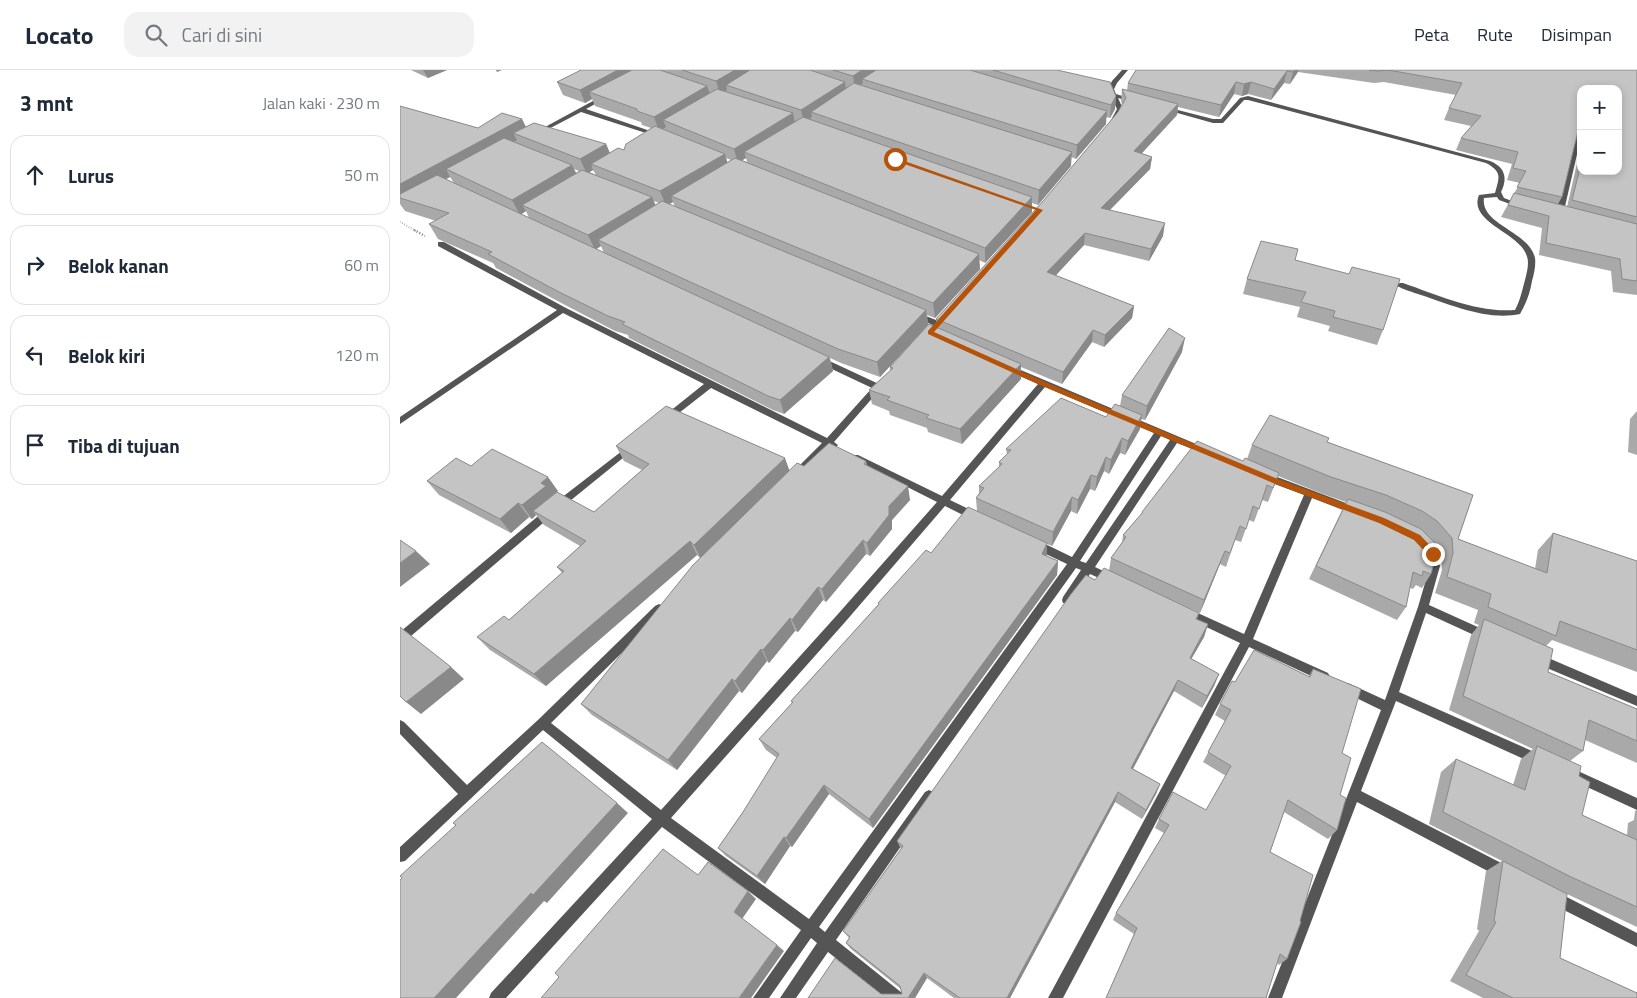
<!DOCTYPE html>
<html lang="id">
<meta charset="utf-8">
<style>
:root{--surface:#fff;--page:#f2f2f3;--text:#1f2937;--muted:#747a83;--line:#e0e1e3}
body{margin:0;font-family:"Titillium Web",sans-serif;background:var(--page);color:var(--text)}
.controls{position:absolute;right:15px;top:15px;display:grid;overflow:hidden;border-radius:10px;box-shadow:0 2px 8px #0003}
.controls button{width:45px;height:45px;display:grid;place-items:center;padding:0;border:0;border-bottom:1px solid var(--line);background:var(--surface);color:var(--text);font:25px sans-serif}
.stop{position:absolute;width:15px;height:15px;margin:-11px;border:4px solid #b45309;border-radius:50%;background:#fff}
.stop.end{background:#b45309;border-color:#fff;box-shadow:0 1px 5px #0008}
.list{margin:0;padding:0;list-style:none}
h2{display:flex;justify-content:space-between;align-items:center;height:65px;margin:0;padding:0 20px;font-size:21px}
h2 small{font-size:16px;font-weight:400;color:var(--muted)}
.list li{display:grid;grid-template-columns:32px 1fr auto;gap:15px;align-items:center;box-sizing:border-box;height:80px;margin:0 10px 10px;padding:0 10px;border:1px solid var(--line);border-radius:15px}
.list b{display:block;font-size:19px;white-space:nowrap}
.list em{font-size:16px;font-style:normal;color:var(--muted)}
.icon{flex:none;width:28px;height:28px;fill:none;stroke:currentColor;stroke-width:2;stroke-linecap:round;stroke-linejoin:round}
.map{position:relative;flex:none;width:1237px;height:928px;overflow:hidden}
header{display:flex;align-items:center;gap:30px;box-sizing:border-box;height:70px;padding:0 25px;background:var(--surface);border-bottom:1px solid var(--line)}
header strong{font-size:24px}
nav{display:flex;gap:28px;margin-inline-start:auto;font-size:18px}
.search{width:350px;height:45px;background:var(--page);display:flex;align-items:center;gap:12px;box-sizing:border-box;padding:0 18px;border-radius:15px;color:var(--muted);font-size:19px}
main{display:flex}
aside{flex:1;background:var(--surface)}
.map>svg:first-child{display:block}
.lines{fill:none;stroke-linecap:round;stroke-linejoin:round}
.path-far1{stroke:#777;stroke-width:2;stroke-dasharray:0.5 2;stroke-linecap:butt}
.path{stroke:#777;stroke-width:2.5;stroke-dasharray:1 2;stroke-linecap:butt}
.street{fill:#555;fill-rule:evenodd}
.wall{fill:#a9a9a9;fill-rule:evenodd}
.shaded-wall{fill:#898989}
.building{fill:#c4c4c4;stroke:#898989}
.route{fill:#b45309}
</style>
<header>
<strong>Locato</strong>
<div class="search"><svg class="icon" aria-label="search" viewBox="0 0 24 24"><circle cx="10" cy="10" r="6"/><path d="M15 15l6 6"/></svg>Cari di sini</div>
<nav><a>Peta</a><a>Rute</a><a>Disimpan</a></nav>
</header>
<main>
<aside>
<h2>3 mnt<small>Jalan kaki · 230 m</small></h2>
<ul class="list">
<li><svg class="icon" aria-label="ahead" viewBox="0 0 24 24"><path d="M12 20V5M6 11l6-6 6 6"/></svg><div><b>Lurus</b></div><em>50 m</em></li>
<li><svg class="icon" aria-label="right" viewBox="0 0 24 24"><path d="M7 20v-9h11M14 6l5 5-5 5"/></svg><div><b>Belok kanan</b></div><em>60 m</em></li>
<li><svg class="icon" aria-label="left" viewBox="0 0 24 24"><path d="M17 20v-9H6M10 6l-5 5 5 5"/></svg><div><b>Belok kiri</b></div><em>120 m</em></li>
<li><svg class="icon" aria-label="arrive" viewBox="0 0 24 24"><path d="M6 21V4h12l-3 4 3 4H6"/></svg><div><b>Tiba di tujuan</b></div></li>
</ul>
</aside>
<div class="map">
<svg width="1237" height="928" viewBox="0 0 1237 928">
<rect width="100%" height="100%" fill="#fff"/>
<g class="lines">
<path class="path-far1" d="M0 152 16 161"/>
<path class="path" d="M14 160 25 166"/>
<path class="street" d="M722 0H728L717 13 714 19 716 24 738 31 735 33 718 28 723 39 716 51 714 52 711 50 717 39 708 19 712 11Z
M204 25 207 27 206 28 186 39 259 64V66H255L181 42 139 64 134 63Z
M848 26 1090 91C1105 97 1108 108 1101 122L1104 128 1125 136 1121 138 1099 130 1097 127 1084 128C1080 155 1129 161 1135 188 1136 195 1134 204 1132 211 1130 223 1126 234 1120 244 1088 251 1051 235 1021 225 1013 222 1003 220 996 215L1000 213H1003C1038 225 1076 243 1115 240 1120 231 1122 221 1125 210 1127 202 1130 192 1126 184 1117 162 1068 152 1079 125L1095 123C1099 108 1103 102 1086 93L848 30H844L823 53H813L763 39 766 37 813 49H821L840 28Z
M1179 59 1181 60V67L1163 145 1159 147 1155 145 1176 61Z
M38 172H44L166 238 427 368 472 318 417 292V288H423L481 315 482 317 434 372 438 375 436 377H429L404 403H398L396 400 398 397 422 373 311 318 270 350H264L263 348 264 346 304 314 163 243 0 354V347L157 240 38 176Z
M516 242 541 252 542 254 538 257 513 247 512 245Z
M609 295 808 379 810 381 805 384 777 373 695 497 714 506 715 509 714 512 710 513 690 504 671 533 667 534 663 533 662 530 663 527 681 500 676 498 419 857 425 862 525 722 529 720 533 722 535 726 533 730 436 870 502 923 504 928H486L428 882 396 928H380L417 873 411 868 369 928H353L401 860 262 757 106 928H89L91 923 252 749 143 660 5 791 0 792V777L58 724 0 664V650L4 652 67 715 139 649 255 536 259 534 263 536 264 539 263 542 151 653 261 740 438 544 537 432 452 389 450 387 452 385H458L542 426 638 314 606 300V296ZM645 317 754 363 672 487 639 471H631L630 474 631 477 667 494 409 849 271 748 446 551 545 436 573 450H579L581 447 579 444 550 430ZM761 366 770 370 686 493 680 491Z
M231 374 236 377 234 379 149 448 4 572 0 574V562L143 442Z
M864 402 959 438 961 441 956 445 912 428 853 569 928 603 930 607 928 611 924 612 849 577 663 928H648L840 573 781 545 780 542 781 539 785 537 789 539 844 564 904 425 861 409 859 406 861 403Z
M1031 478 1035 479 1040 496 1029 535 1091 563 1092 566 1091 569 1087 571 1026 543 999 622 1141 685 1143 689 1141 693 1137 695 996 631 961 721 1109 797 1111 802 1109 807 1104 809 1099 807 957 732 882 928H868L981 640 944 622 942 618 944 614 948 613 985 630 1018 537 1030 496 1026 482 1027 479Z
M1139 584 1237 626V636L1135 593 1133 589 1135 585Z
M1178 701 1237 728V740L1174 711 1172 707 1174 703Z
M1155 821 1237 863V877L1150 833 1148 828 1150 823Z"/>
</g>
<path class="wall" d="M11 0H47L28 8Z
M181 0H657L716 26 715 39 710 48 706 47V54L676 89 671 87V96L638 135 632 133V142L585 193 579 190 580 199 535 248 527 245 528 255 480 307 441 293 430 288 433 301 384 344 373 340 229 268 228 265 215 261 167 236 96 198 93 193 38 169 29 154 36 151 5 141 0 134V36L78 58 122 49 126 57 206 74 210 83 224 80 251 58 242 55 241 52 195 36 192 29 185 33 163 25 157 12ZM326 88 331 90 327 92ZM346 88 347 92 342 90ZM174 99 179 101 176 103ZM193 100 196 105 189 102ZM50 107 54 113 45 109ZM254 131 259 133 255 135ZM273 132 275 137 269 134ZM126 141 129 148 121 144ZM201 176 204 183 196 179Z
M736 0H1237V225L1213 222 1211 201 1139 185 1142 158 1101 147 1120 113 1107 110 1112 94 1056 80 1061 68 1071 56 1044 50 1049 38 1056 25 984 12 974 13 898 2 890 14 884 13 871 30 848 24 842 26 834 24 819 47 778 37 777 45 741 83 752 87 750 99 710 140 763 166 749 191 684 175 655 205 734 236 732 248 704 277 692 272 662 314 621 297V309L562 374 528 362 527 358 490 345 489 341 472 334 469 320 490 301V297L537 257 536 249 644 130 718 42 722 34 721 31 722 19 727 20 728 13ZM1181 19 1218 101H1181V76L1167 137 1158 134 1162 127 1178 60 1181 59Z
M895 190 983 260 977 275 928 261 930 256 897 247 900 237 843 224 847 209Z
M782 282 745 350 741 349 740 359 725 385 720 383 709 404 704 401 695 421 690 419 677 444 671 441 652 476 647 474V486L658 491 657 505 473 758 429 724 392 777 390 776 365 814 326 786 318 778 343 742 377 688 366 680 359 669 392 633 391 631 478 535V533L531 483 577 441 576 428 579 423V416L599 397V392L607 384 606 379 706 347 720 336 722 325Z
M1237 341V385L1228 382 1230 349Z
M927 372 1073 425 1058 469 1135 499 1138 480 1153 463 1237 491V602L1152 570 1146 576 1148 602 1237 639V693L1185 670 1183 681 1170 691 1179 706 1182 745 1227 765 1228 753 1234 750 1235 741 1237 740V857L1167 824 1160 888 1234 922H1237V928H1083L1050 911 1079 861 1077 859 1086 801 1102 791 1029 754 1041 702 1056 689 1113 715 1121 689 1133 679 1049 640 1071 565 1079 555 1074 553 1078 540 1035 523 1042 500 1041 485 1037 480 1031 504 1022 518 1016 515 1013 519 1010 518 1006 537 997 550 909 509 946 432 923 424 878 406 868 432 862 430 854 452 849 450 841 472 835 470 826 497 820 494 800 543 773 530 799 543 797 549 808 554 804 567 791 589 819 604 814 616 802 638 774 621 733 699 760 714 756 724 742 749 715 732 610 928H554L527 908 515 928 502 924 501 919 451 879 446 873 449 868 443 861 501 779 497 771 695 510 709 501 711 488 722 473 723 465 741 445 742 442 847 389 852 375Z
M216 376 389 400 404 396 466 391 467 395 510 430 492 450V459L470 486 466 484 426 532 423 530 398 562 395 561 369 593 367 591 342 623 339 621 277 700 192 645 181 634 300 488 297 485 146 616 90 580 77 567 109 550 162 503 157 497 180 476 144 455 136 445 132 449 129 447 111 463 39 425 27 411 71 396 158 421 153 426 194 442 242 400 224 391Z
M913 599 942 683 940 725 937 760 928 769 884 742 870 782 887 889 879 895 877 893 866 928H706L734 864 713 850 716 843 764 763 755 758 759 749 806 740 826 706 803 692 825 651 815 645 820 634 835 612 909 606Z"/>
<path class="shaded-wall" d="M23 0H47L28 8Z
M96 0H102L97 2Z
M218 0H247L189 22 192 29 185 33 180 20Z
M335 0H360L326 15 327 20 320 24 316 11Z
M462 0H483L462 9 463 13 455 19 453 6Z
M895 0H899L890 14 893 2Z
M887 1 884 13 871 30 874 19Z
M445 12 447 25 411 42 412 47 404 53 401 40Z
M836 12 834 24 819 47 821 35Z
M851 12 848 24 842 26 844 14Z
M307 16 312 29 263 50 266 57 259 61 254 47Z
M716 26 715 39 710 48 711 35Z
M778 34 777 45 733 93 734 81Z
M707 41 706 54 676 89 677 75Z
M393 43 396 58 344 82 346 88 338 93 334 79Z
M122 49 129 64 113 63 117 70 55 104 46 99 50 107 7 130 0 128V114Z
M1181 49V59L1174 61Z
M206 74 212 89 191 94 193 100 187 104 180 89Z
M672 82 671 96 638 135 639 120Z
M325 84 329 98 271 126 273 132 266 136 260 121Z
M752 87 750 99 700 150 701 138Z
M172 95 179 109 122 135 126 141 120 145 112 130Z
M252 127 258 141 198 170 201 176 195 180 188 165Z
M632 127V142L585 193V178Z
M765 153 763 166 749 191 751 179Z
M685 163 684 175 647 215V202Z
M579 184 580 199 535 248 533 233Z
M734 236 732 248 704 277 705 265Z
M526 240 528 255 480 307 477 292Z
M693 260 692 272 662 314 663 302Z
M785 268 782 282 745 350 747 336Z
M429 287 433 301 384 344 380 330Z
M621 294V309L562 374 560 359Z
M742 345 740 359 725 385 728 371Z
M722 368 720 383 709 404 711 390Z
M706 387 704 401 695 421 697 407Z
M385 388 390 402 301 489 294 475Z
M691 405 690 419 677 444 678 430Z
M148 407 158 421 133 441 136 445 132 449 122 435 141 413Z
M508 416 510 430 492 450V459L470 486 467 473 489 436Z
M672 427 671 441 652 476 653 462Z
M118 433 129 447 111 463 100 449Z
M463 470 466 484 426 532 422 519Z
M290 471 297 485 146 616 134 604Z
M647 473V487L642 484Z
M16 481 30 494 0 517V493Z
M825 481 820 494 800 543 804 530Z
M658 491 657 505 473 758 469 749Z
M418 517 423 530 398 562 392 550Z
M390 548 395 561 369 593 363 580Z
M808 554 804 567 785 600 790 588Z
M361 579 367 591 342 623 335 611Z
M51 597 64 609 21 644 6 632Z
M819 604 814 616 802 638 807 626Z
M332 609 339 621 277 700 268 690Z
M778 610 774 621 728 708 731 698Z
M760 714 756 724 742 749 746 740Z
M424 715 429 724 392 777 386 768Z
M718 722 715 732 610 928H607Z
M217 733 228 743 147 833 144 831 56 928H34L131 823Z
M384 767 390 776 365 814 357 806Z
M348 821 356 829 342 849 334 842Z
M377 875 384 881 351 928H339Z
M524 903 527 908 515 928H508Z"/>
<path class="building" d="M181 0H218L180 20 157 12Z
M232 0H260L307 16 254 47 237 41V39L189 22Z
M282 0H335L316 11Z
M350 0H410L445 12 401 40 326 15Z
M433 0H462L453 6Z
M476 0H570L707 41 677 75 462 9Z
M593 0H657L710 12 716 26 711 35Z
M736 0H895L893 2 887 1 874 19 851 12 844 14 836 12 821 35 728 13Z
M969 0H1237V147L1172 130 1181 94V101H1218V19H1181V49L1162 127 1117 117 1126 101 1113 98 1118 82 1061 68 1081 46 1049 38 1062 13 988 0 978 1Z
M454 13 672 82 639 120 411 42Z
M317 19 393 43 334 79 263 50Z
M722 19 778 34 734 81 752 87 701 138 765 153 751 179 685 163 647 202 734 236 705 265 693 260 663 302 536 249 644 130 718 42 726 28Z
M0 36 78 58 102 43 122 49 0 114Z
M403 47 632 127 585 178 344 82Z
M134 53 206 74 180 89 113 63Z
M255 56 325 84 260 121 191 94 218 78 224 80 226 74Z
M104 68 172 95 112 130 46 99Z
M335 88 579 184 533 233 271 126Z
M182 100 252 127 188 165 122 135Z
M37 105 429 287 380 330 368 326 222 254 225 252 208 246 159 222 88 184 92 182 29 154 49 143 0 128V124Z
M1114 123 1237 154V211L1222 209 1220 189 1146 173 1149 146 1108 135Z
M262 131 526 240 477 292 438 279 198 170Z
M861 171 898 179 895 190 949 204 952 197 1000 209 983 260 933 247 935 241 901 232 906 222 847 209Z
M529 254 621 294 560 359 526 348 529 345 487 330 490 327 469 320 493 298 490 297Z
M769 258 785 268 747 336 722 325Z
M661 328 706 347 715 334 742 345 728 371 722 368 711 390 706 387 697 407 691 405 678 430 672 427 653 462 576 428 584 418 579 416 602 394 599 392 611 380 606 379Z
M266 336 385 388 294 475 290 471 134 604 77 567 104 546 109 550 164 501 157 497 186 471 133 441 157 422 194 442 249 394 216 376Z
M870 345 929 368 927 372 1073 425 1058 469 1147 503 1153 463 1237 491V580L1160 551 1156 566 1088 537 1091 524 1047 507 1053 483 1052 468 1037 451 1022 441 986 425 931 407 852 375Z
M797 371 843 391 845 388 879 403 873 418 867 415 859 439 853 436 846 459 840 456 830 483 825 481 804 530 711 488 726 467 723 465 743 442H742Z
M429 373 466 391 464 394 508 416 489 436V445L467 473 463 470 422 519 418 517 392 550 390 548 363 580 361 579 335 611 332 609 268 690 181 634 293 495 397 393 404 396Z
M92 379 148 407 141 413 146 416 122 435 118 433 100 449 27 411 56 388 71 396Z
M948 429 985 442 1021 459 1035 473 1037 483 1031 504 1023 501 1022 506 1013 502 1006 537 916 496Z
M568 437 647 473 642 484 658 491 469 749 424 715 386 768 384 767 357 806 318 778 343 742 379 684 359 669 393 632 391 631 479 534 478 533 526 480 531 483Z
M0 470 16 481 0 493Z
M704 498 799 543 796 549 808 554 790 588 819 604 807 626 778 610 731 698 760 714 746 740 718 722 607 928H560L524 903 508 928H408L435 888 481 924H502L500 916 446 873 450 867 443 861 503 776 497 771 671 524 686 505 695 510Z
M1084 549 1153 579 1148 602 1237 639V671L1189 650 1183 681 1063 626Z
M0 557 51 597 6 632 0 626Z
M854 580 910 607 913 599 961 619 942 683 951 688 940 725 946 728 937 760 888 730 870 782 913 805 900 851 901 852 887 889 880 884 866 928H706L737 858 716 843 769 755 759 749 773 722 806 740 831 696 808 682 831 640 820 634 832 611 835 612Z
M142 672 217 733 133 825 131 823 34 928H0V810L2 808 0 806 56 755 53 753Z
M1137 676 1181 696 1179 706 1190 712 1182 745 1237 770V837L1169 806 1043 742 1056 689 1125 720Z
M263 779 298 805 308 792 348 821 334 842 377 875 339 928H141L159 907 155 903Z
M1103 791 1167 824 1160 888 1237 923V928H1113L1066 905 1096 852 1094 851Z"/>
<path class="route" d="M493 87 643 140 534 262 645 312 878 409 984 448 1020 465 1036 482V487H1030L1014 470 979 453 873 413 640 315 528 264V261L636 140 493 90Z"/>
</svg>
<div class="controls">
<button>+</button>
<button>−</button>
</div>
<div class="stop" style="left:495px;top:89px"></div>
<div class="stop end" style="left:1033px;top:484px"></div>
</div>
</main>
